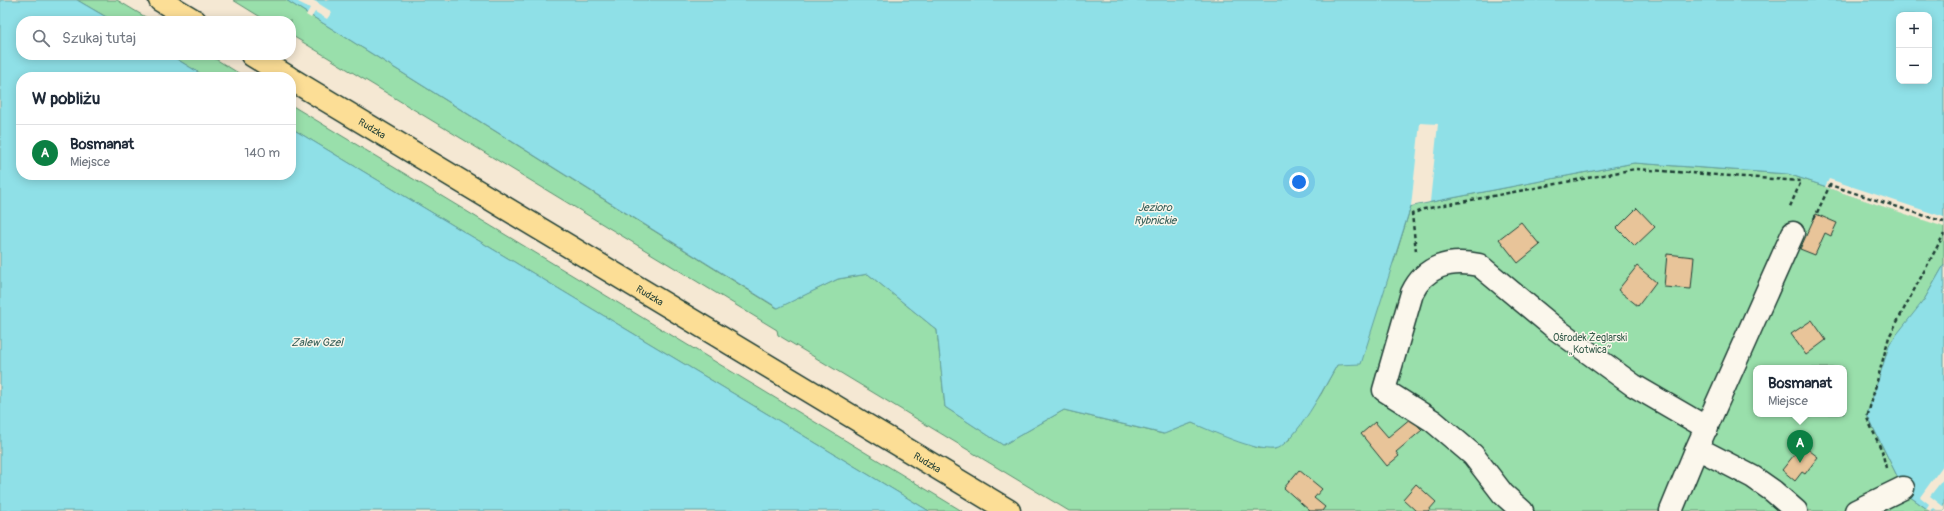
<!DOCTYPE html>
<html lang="pl">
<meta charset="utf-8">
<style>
:root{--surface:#fff;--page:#f2f2f3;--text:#1f2937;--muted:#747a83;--line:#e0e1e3;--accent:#0b8043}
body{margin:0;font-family:Pangolin,sans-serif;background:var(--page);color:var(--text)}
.controls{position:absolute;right:12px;top:12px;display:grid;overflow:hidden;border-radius:8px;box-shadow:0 2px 10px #0003}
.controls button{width:36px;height:36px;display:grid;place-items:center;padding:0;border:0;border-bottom:1px solid var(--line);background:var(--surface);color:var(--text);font:20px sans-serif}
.you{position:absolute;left:1299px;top:182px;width:14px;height:14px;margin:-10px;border:3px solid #fff;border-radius:50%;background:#1a73e8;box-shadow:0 0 0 6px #1a73e833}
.badge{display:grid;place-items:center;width:26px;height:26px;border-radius:50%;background:var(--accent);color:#fff;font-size:13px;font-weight:700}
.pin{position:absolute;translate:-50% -33px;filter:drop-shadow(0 1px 2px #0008)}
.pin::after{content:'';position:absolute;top:21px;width:14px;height:12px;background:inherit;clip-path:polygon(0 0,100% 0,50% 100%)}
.popup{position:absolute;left:1753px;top:365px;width:94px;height:52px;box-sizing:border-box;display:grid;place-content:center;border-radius:8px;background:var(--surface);filter:drop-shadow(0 1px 3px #0005);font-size:13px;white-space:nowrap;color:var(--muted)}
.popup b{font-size:15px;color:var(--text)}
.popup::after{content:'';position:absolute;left:50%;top:100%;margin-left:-8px;border:8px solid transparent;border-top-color:var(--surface)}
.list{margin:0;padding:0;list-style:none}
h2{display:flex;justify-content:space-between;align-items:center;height:52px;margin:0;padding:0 16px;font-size:17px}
h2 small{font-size:13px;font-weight:400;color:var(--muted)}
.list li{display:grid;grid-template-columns:26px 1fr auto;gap:12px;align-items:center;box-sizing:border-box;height:56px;padding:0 16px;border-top:1px solid var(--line)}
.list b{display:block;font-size:15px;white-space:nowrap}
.list p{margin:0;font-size:13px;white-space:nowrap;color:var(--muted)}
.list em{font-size:13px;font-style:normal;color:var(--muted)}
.icon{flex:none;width:22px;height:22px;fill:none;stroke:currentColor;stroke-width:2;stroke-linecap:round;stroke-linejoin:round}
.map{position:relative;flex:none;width:1944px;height:511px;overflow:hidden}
.search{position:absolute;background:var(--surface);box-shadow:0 2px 10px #0003;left:16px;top:16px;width:280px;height:44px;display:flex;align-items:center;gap:10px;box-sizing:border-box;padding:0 14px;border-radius:16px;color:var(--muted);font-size:15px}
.panel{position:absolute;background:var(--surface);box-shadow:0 2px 10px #0003;left:16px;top:72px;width:280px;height:108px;border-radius:16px}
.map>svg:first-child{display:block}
.green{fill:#99dfab;stroke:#5c8e70;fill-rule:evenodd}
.water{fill:#8fe0e7;stroke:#629f9f;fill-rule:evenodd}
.pier{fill:#f5e8d3}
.building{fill:#e8c499;stroke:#1f3d34}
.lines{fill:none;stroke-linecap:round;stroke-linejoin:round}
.minor-casing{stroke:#1f3d34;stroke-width:25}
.major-casing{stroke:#1f3d34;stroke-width:25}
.path{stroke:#1f3d34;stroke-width:2.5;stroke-dasharray:4 3;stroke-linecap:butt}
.minor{stroke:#fbf7ec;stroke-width:22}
.major{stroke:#fcde96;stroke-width:22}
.labels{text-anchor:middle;stroke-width:3;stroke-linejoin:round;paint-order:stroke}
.street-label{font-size:10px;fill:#1f3d34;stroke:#fbf7ec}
.park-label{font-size:10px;fill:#375d4c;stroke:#fbf7ec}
.water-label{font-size:11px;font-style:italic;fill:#355e58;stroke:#fbf7ec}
</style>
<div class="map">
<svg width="1944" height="511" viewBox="0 0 1944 511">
<rect width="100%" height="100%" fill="#f5e8d3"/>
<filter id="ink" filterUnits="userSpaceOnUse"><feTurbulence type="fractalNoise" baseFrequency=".025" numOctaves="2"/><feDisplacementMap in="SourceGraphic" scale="8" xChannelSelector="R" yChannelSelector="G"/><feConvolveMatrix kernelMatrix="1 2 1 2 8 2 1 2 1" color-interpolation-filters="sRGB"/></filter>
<g filter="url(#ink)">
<path class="green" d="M77 0H117L152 21H113Z
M233 0H286L777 308 838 279 868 274 937 330 945 407 1003 445 1064 410 1163 434 1192 423 1258 448 1275 449 1290 439 1321 394 1394 261 1411 206 1634 163 1788 174 1944 226V265L1924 300 1867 415 1906 494 1930 511H1069L778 335 777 330 291 35V21H267ZM1756 368H1844V414H1756Z
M170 55H209L245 77H206Z
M291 105 962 511H929L291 128Z"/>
<path class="water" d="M0 0H77L113 21H21V55H170L206 77H21V175H291V128L929 511H0Z
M286 0H1944V226L1788 174 1634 163 1411 206 1361 364 1337 365C1327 382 1294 447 1274 449 1253 451 1212 431 1192 423L1164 434 1064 410 1003 445 945 407 937 330 868 274 838 279 778 308ZM1899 15H1929V81H1899Z
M1944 265V511H1930L1906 494 1867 415 1890 343 1924 300Z"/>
<path class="pier" d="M299 0H313L332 12 327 19 315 12 311 18 306 15 310 8 298 2Z
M1420 123 1438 124 1430 202 1411 206Z
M1829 179 1944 217V227L1825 187Z
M1944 464V478L1930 496 1944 507V511H1938L1934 508 1930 511 1926 509 1929 504 1920 497Z"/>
<path class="building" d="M1637 208 1655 227 1635 246 1617 228Z
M1816 214 1837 223 1831 236 1825 233 1815 255 1800 249Z
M1521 222 1540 245 1518 263 1499 239Z
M1667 254 1694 257 1691 289 1664 287Z
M1637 266 1656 282 1638 306 1618 290Z
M1812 320 1826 340 1806 355 1791 334Z
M1411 418 1422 430 1396 452 1399 456 1387 466 1361 434 1375 422 1388 437Z
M1802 445 1818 457 1805 474 1802 472 1795 481 1782 470Z
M1299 470 1322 489 1314 498 1325 507 1322 511H1310L1284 488Z
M1416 484 1436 502 1428 511H1416L1403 499Z"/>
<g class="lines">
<g class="minor-casing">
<path id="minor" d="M1697 448 1753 477 1773 491 1796 511
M1522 511 1503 494 1473 455 1433 421 1384 390 1412 293C1425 266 1449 259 1479 265L1556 329 1633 385 1707 428
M1671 511 1697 448 1793 233
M1856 511 1903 488"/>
</g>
<g class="major-casing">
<g id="major">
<path d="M160 0 195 21"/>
<path d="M252 55 288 77"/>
<path id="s1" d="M291 79 1009 511"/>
</g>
</g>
<path class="path" d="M1814 219 1830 185 1944 222
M1416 251 1412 214 1424 209 1635 169 1801 181 1789 209
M1886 468 1882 451 1867 418 1889 337 1944 234"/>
<use href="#minor" class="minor"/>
<use href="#major" class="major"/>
</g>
</g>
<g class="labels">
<g class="street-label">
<text dy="4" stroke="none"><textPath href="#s1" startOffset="95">Rudzka</textPath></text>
<text dy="4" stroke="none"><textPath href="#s1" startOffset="419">Rudzka</textPath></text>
<text dy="4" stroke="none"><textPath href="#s1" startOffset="743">Rudzka</textPath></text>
</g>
<g class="park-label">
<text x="1590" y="341">Ośrodek Żeglarski<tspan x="1590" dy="12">„Kotwica”</tspan></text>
</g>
<g class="water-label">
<text x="1155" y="211">Jezioro<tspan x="1155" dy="13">Rybnickie</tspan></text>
<text x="317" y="346">Zalew Gzel</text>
</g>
</g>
</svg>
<div class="controls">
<button>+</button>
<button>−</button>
</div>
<div class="you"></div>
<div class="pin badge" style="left:1800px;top:463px">A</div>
<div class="popup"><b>Bosmanat</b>Miejsce</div>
<div class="search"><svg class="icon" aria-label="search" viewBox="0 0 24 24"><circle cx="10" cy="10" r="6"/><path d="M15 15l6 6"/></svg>Szukaj tutaj</div>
<section class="panel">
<h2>W pobliżu<small></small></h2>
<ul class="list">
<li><span class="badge">A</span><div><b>Bosmanat</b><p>Miejsce</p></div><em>140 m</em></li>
</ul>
</section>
</div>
